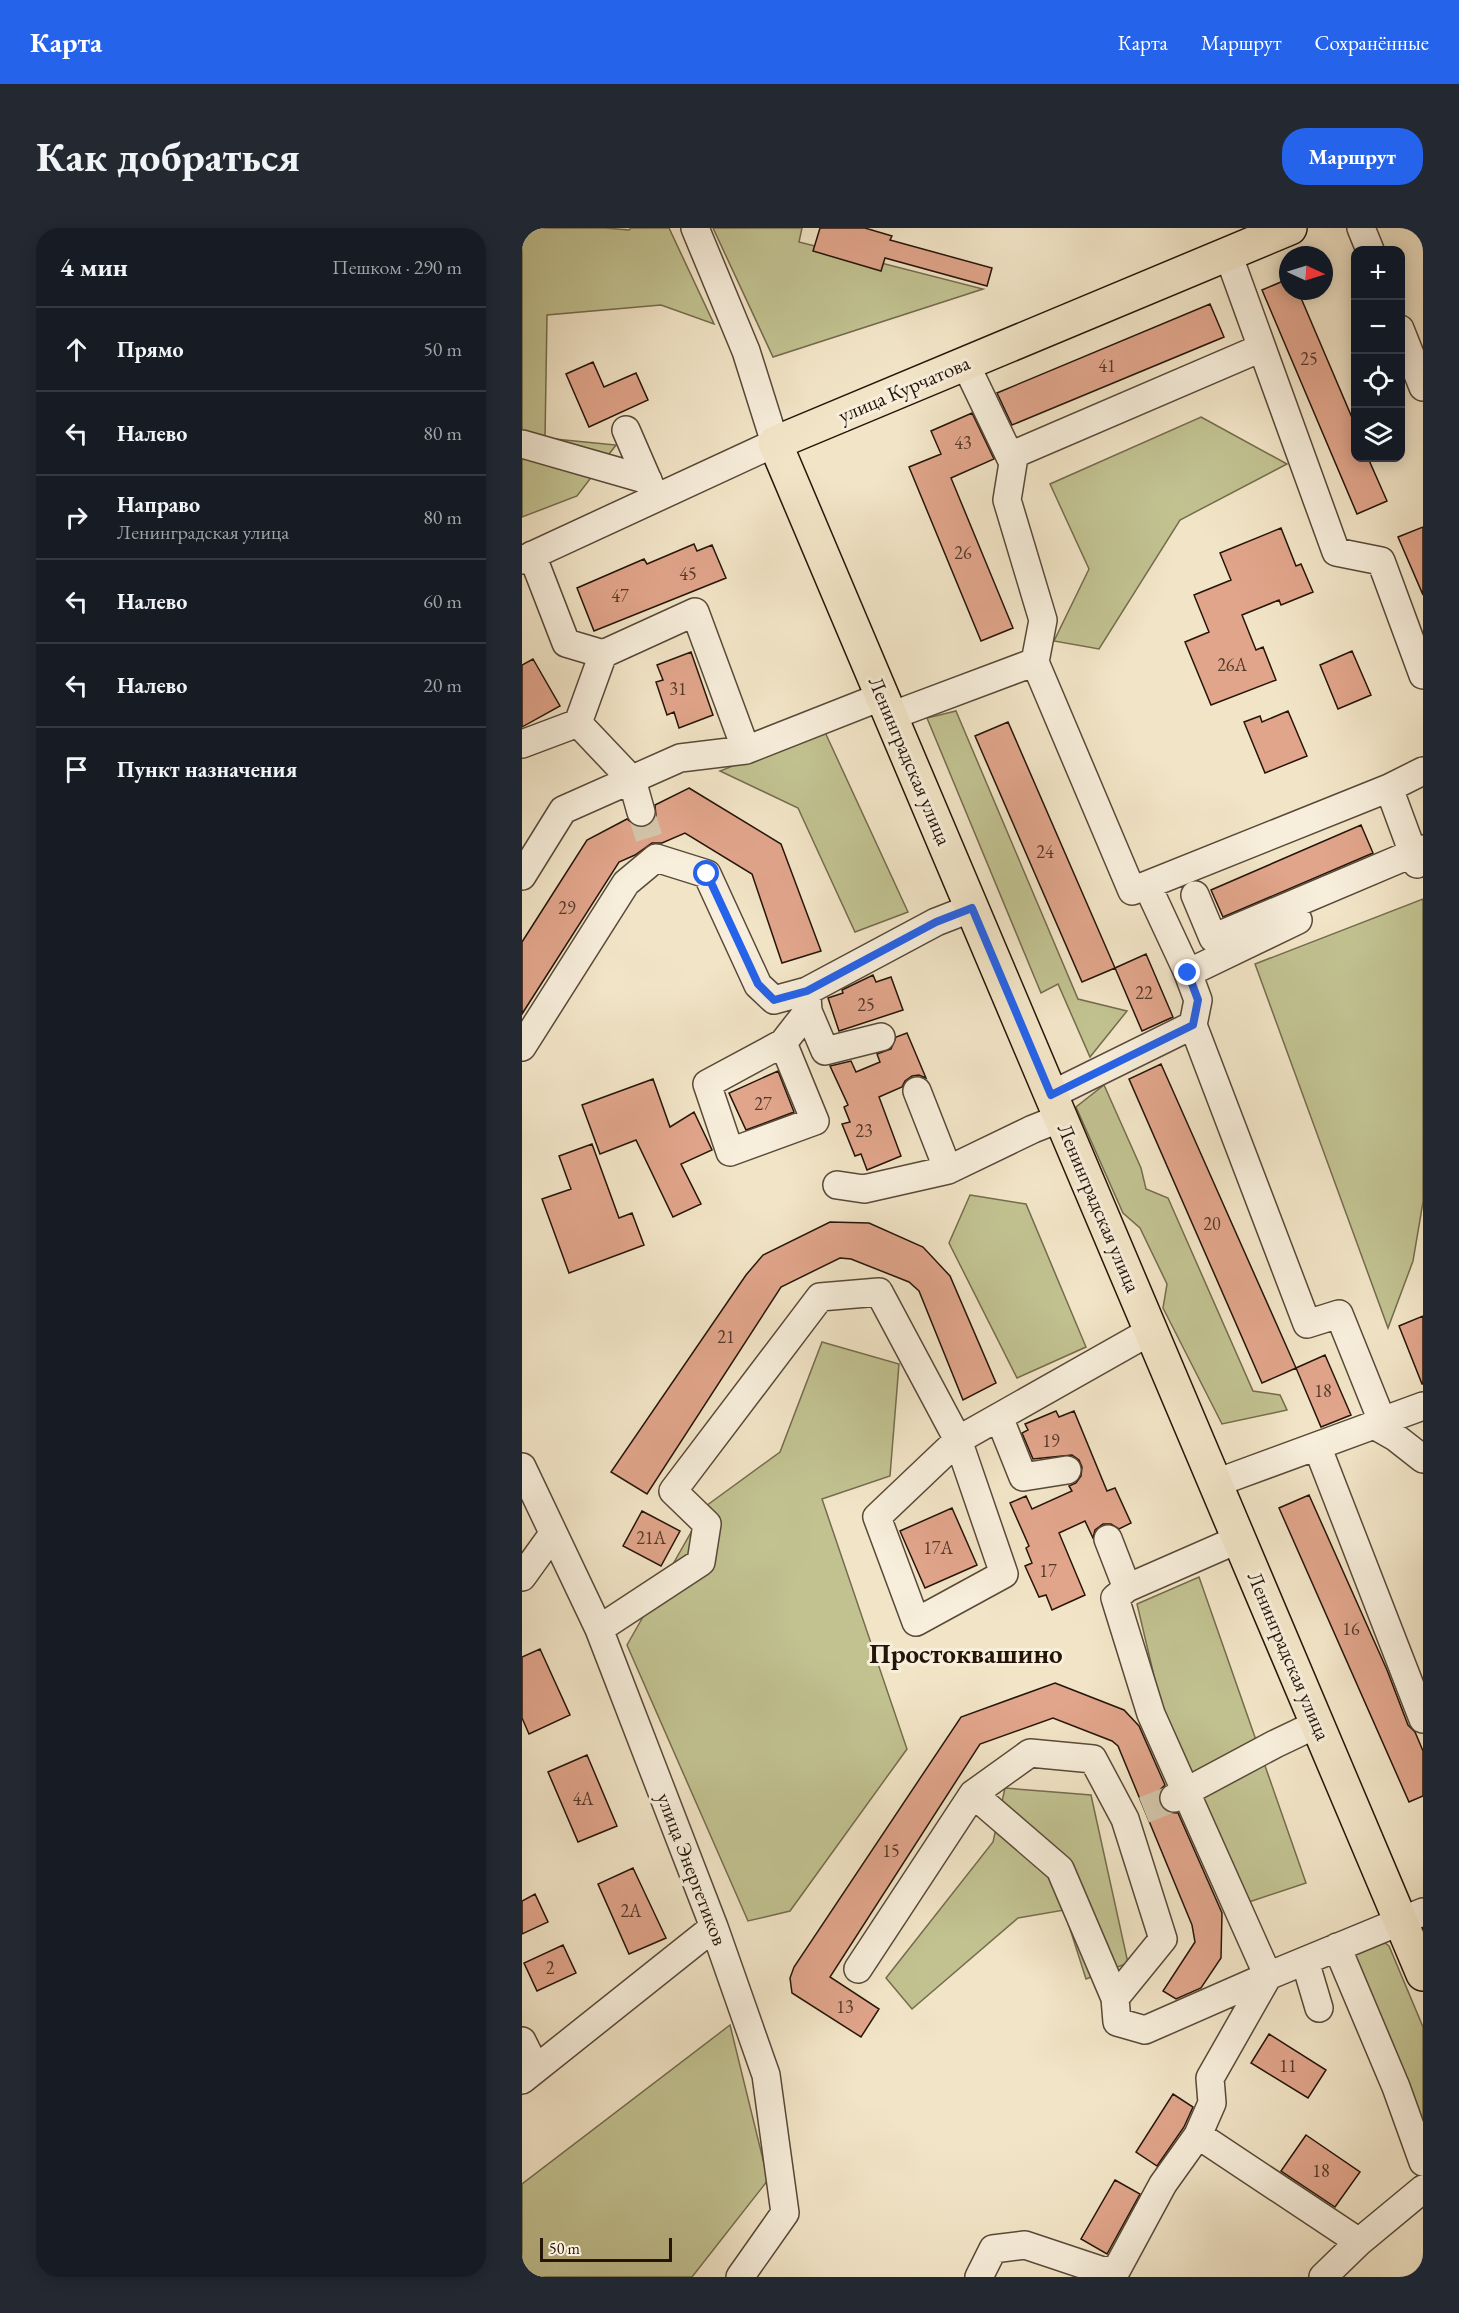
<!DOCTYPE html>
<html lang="ru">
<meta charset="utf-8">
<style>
:root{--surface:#171b24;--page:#242831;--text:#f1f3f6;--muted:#9ea1a6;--line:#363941;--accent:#2563eb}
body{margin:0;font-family:"EB Garamond",serif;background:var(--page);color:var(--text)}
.controls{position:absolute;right:18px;top:18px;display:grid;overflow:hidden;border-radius:12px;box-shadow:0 3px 15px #0003}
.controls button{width:54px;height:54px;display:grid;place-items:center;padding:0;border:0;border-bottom:2px solid var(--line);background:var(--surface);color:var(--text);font:30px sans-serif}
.compass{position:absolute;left:757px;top:18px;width:54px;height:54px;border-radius:50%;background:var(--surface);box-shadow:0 3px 15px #0003;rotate:94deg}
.scale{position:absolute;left:18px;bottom:15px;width:132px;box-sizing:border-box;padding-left:6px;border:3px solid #251509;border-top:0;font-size:16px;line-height:21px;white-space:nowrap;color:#251509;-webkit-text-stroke:4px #f7eedb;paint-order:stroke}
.stop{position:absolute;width:18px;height:18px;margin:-14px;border:4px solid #2563eb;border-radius:50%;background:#fff}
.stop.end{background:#2563eb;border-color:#fff;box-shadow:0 2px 6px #0008}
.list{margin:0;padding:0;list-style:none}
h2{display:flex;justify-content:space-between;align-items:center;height:78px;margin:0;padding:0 24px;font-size:26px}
h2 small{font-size:20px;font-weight:400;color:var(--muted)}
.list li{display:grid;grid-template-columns:39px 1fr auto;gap:18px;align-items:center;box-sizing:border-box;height:84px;padding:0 24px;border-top:2px solid var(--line)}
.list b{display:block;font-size:22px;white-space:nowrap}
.list p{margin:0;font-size:20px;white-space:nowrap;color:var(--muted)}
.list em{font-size:20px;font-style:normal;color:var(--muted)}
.icon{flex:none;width:33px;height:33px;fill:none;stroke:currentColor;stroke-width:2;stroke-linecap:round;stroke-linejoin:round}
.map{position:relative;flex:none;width:901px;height:2049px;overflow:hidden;border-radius:24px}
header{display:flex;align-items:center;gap:36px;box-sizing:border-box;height:84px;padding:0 30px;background:var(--accent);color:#fff}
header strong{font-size:28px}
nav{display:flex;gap:33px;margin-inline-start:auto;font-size:21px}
.intro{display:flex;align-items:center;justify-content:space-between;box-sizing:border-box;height:144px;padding:0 36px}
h1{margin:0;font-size:42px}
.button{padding:15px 27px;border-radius:24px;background:var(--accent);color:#fff;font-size:21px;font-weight:700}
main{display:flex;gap:36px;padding:0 36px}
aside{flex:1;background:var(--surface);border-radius:24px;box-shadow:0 3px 15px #0003}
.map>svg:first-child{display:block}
.green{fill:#c2c291;stroke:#746c4d;stroke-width:1.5}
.building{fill:#e1a58b;stroke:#251509;stroke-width:1.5}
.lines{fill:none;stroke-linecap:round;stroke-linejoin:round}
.minor-tunnel{stroke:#d3c6aa;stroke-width:27;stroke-dasharray:27 14;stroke-linecap:butt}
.minor-casing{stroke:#584938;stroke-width:30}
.major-casing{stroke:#251509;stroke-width:36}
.minor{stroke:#f7eedb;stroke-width:27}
.major{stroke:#f2e5c7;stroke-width:33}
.route{stroke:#2563eb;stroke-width:8}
.labels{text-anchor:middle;stroke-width:6;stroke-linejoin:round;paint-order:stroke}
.number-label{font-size:18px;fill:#54392a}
.street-label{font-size:21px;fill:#251509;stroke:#f7eedb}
.district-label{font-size:27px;font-weight:bold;fill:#251509;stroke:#f7eedb}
</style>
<header>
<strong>Карта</strong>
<nav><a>Карта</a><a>Маршрут</a><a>Сохранённые</a></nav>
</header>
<div class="intro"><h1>Как добраться</h1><a class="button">Маршрут</a></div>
<main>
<aside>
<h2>4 мин<small>Пешком · 290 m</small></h2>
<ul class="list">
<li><svg class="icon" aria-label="ahead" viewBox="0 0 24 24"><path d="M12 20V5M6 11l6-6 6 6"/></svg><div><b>Прямо</b></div><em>50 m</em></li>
<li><svg class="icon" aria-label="left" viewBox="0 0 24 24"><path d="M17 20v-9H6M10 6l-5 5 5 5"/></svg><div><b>Налево</b></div><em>80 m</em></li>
<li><svg class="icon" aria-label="right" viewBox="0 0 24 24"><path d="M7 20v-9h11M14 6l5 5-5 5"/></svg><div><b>Направо</b><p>Ленинградская улица</p></div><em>80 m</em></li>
<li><svg class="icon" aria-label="left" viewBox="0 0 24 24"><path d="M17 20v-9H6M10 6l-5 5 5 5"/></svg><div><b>Налево</b></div><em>60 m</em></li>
<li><svg class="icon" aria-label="left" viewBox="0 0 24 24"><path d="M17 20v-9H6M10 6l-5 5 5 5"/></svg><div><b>Налево</b></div><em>20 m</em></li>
<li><svg class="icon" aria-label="arrive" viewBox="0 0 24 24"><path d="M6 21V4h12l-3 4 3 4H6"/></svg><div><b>Пункт назначения</b></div></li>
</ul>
</aside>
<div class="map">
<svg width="901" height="2049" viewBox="0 0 901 2049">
<rect width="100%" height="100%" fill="#f2e5c7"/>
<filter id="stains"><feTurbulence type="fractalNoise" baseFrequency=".00333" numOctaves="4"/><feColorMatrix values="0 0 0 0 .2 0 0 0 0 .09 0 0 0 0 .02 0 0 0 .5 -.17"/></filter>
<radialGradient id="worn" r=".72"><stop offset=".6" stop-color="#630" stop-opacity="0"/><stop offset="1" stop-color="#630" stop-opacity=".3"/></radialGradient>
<path class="green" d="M0 0H83L107 2 109 0H147L192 96 139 77 25 87 23 210 94 217 55 268 0 289Z
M191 0H280L277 14 461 61 251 129Z
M679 189 765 236 658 292 577 421 532 413 567 341 528 256Z
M434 483 556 771 605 783 568 829 536 756 519 765 405 490Z
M302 502 386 684 333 704 276 580 198 543Z
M901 671V974L891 1033 866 1100 733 736Z
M582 857 619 940 624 961 646 970 731 1163 758 1167 765 1182 700 1196 641 1080 645 1056 618 1000 601 985 554 879Z
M448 967 504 976 564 1119 495 1150 427 1015Z
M300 1114 377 1136 368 1248 300 1271 385 1521 268 1683 226 1693 105 1417 184 1278 258 1224Z
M677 1349 784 1655 718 1677 637 1469 615 1376Z
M483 1560 569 1567 606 1735 564 1751 542 1682 496 1690 390 1781 364 1750 471 1614Z
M859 1712 867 1718 901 1799V1908L826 1728Z
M208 1797 246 1952 170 2049H0V1956Z"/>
<path class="building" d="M298 0H343L370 8 368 12 470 40 465 58 363 30 359 43 291 23Z
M766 51V63H776L834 199V230H846L865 273 835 286 740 62Z
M688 76 702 109 490 197 475 165Z
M71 134 82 159 114 145 126 172 67 199 44 146Z
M450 185 472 231 429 250 491 400 459 413 387 239 419 226 409 203Z
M901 299V367L876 309Z
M759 300 774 338 779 336 791 364 759 377 757 372 720 387 734 422 741 419 754 452 689 477 663 414 687 404 672 367 709 352 698 325Z
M172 316 175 323 190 317 204 350 72 403 55 360 122 331 125 336Z
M830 423 849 467 816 481 798 437Z
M169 424 191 487 157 500 152 484 145 487 134 454 141 452 135 437Z
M11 431 38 478 0 499V437Z
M766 483 785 528 743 545 722 494 738 488 740 494Z
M486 494 593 740 560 754 453 508Z
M167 560 259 616 299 723 260 735 230 646 163 605 140 615H130L113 627 97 634 0 786V714L65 612 105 591 115 599H124L130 595 134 588 133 577Z
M839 597 851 625 701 689 689 662Z
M624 726 651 789 620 803 593 740Z
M351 747 354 754 369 749 381 782 317 803 306 770 321 765 320 762Z
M385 805 404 850 397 847 390 848 383 853 380 859 357 869 379 928 345 942 339 926 333 928 320 896 328 894 322 879 326 877 308 838 329 833 334 844 358 834 355 826 369 821 374 809Z
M639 836 774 1140 740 1155 607 851Z
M256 843 272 884 224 902 207 865Z
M131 851 148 899 172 884 190 922 159 936 179 976 151 989 114 912 78 926 60 877Z
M70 916 97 990 110 985 122 1017 47 1045 20 971 49 961 37 928Z
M308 994 347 995 401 1019 428 1048 474 1155 441 1172 397 1063 387 1054 329 1031 318 1030 259 1059 125 1266 89 1244 224 1047 241 1027Z
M901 1088V1156H900L877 1098Z
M803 1127 829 1187 799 1199 774 1140Z
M534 1183 537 1189 552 1183 585 1263 593 1260 609 1295 597 1301 589 1296H581L573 1302 571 1310 563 1293 537 1305 563 1367 530 1382 524 1367 517 1369 503 1338 510 1335 504 1320 507 1318 488 1275 504 1268 510 1281 550 1263 547 1258 554 1255 559 1248 560 1239 557 1232 550 1227 511 1231 500 1205 506 1202 503 1196Z
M787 1267 865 1442 886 1497 893 1504 901 1523V1568L887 1574 757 1280Z
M430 1280 455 1337 403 1360 378 1303Z
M120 1283 158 1303 139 1338 101 1318Z
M18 1421 48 1487 7 1506 0 1490V1429Z
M533 1455 602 1482 617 1498 643 1557 638 1562 636 1569 638 1577 644 1584 656 1585 700 1685 699 1730 679 1760 654 1771 641 1763 673 1714 670 1697 596 1518 590 1513 531 1490 458 1516 308 1749 357 1781 339 1809 270 1765 268 1750 272 1739 439 1489Z
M65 1527 95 1598 56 1614 26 1544Z
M111 1640 144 1710 107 1726 76 1656Z
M13 1666 26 1694 0 1706V1673Z
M41 1717 54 1745 15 1763 2 1735Z
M747 1806 804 1842 786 1870 729 1835Z
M651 1866 671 1879 662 1899 635 1938 614 1924Z
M784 1907 838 1944 813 1979 759 1943Z
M593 1952 618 1966 585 2026 559 2011Z"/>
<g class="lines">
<path class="minor-tunnel" d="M119 584 130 619
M622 1582 652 1570"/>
<g class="minor-casing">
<path id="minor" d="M839 0 848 22
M706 26 814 324 859 333 901 447
M878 101 901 159
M443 135 491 235 485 272 521 392 513 434 610 663 867 560 901 543
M104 202 130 262
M0 216 126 252
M488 228 739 120
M10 327 44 415 81 426
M0 332 253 215 224 123 173 0
M369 488 513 434
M56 495 81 426 173 384 224 522
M0 516 56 495 110 552 119 584
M867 560 895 636
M0 648 41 582 158 530 224 522 361 468
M673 667 691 710 901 621
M666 745 776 692
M285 768 286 783 303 823 359 809
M671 797 785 1096 817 1086 860 1193 852 1197
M261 815 293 893 208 924 185 856 261 815 286 783
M0 819 104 655 134 630 185 646 236 757 252 772 285 763 414 694 450 680
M395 863 426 942 511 901 539 890
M529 867 671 797 676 772 666 745 625 657
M315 957 342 961 426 942
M477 1189 501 1249 545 1242
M860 1193 901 1178
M795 1218 901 1491
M0 1239 77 1401 192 1699 244 1847 263 1985 218 2049
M694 1255 852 1197 873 1209 901 1231
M586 1311 605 1360 717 1311
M0 1349 31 1306
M77 1401 179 1334 185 1296 151 1263 298 1069 357 1064 436 1212 482 1346 394 1394 355 1289 436 1212 629 1103
M451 1566 538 1641 593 1770 595 1794 623 1802 746 1748 901 1684
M652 1570 753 1516 795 1496
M815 1719 874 1859 901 1934
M783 1733 797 1780
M336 1741 451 1566 508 1525 571 1531 603 1591 641 1711 593 1770
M0 1813 13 1839
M0 1852 192 1699
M676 1907 837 2014
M457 2049 471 2021 503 2017 581 2043 595 2041 641 1956 676 1907 690 1875 688 1850 746 1748 629 1486 593 1370 605 1360
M801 2049 837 2014 901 1961"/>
</g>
<g class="major-casing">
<path id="major" d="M768 0 253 215 901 1746"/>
</g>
<use href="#minor" class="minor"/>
<use href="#major" class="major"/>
</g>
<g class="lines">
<path class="route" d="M185 646 236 756 252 772 285 763 414 694 450 680 529 867 671 797 676 772 666 745"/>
</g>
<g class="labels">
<g class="number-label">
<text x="787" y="137">25</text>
<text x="585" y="144">41</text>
<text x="441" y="221">43</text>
<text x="441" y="331">26</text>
<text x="166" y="352">45</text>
<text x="98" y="374">47</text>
<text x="710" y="443">26А</text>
<text x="156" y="467">31</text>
<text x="523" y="630">24</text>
<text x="45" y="686">29</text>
<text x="622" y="771">22</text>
<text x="344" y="783">25</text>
<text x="241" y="882">27</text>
<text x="342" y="909">23</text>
<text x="690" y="1002">20</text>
<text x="204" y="1115">21</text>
<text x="801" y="1169">18</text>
<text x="529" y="1219">19</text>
<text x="129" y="1316">21А</text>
<text x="416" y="1326">17А</text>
<text x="526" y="1349">17</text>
<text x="829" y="1407">16</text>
<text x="61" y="1577">4А</text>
<text x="369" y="1629">15</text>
<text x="109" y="1689">2А</text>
<text x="28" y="1746">2</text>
<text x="323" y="1785">13</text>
<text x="766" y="1844">11</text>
<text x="799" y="1949">18</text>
</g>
<g class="street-label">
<text transform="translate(382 161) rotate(-23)" y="7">улица Курчатова</text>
<text transform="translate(388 533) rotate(67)" y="7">Ленинградская улица</text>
<text transform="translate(577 980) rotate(67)" y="7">Ленинградская улица</text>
<text transform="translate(767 1428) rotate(67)" y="7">Ленинградская улица</text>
<text transform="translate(170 1641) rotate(69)" y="7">улица Энергетиков</text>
</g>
<g class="district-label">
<text x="444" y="1435">Простоквашино</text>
</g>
</g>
<rect width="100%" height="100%" filter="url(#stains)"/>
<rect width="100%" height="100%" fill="url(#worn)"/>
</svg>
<div class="controls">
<button>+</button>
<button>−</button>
<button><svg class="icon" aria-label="locate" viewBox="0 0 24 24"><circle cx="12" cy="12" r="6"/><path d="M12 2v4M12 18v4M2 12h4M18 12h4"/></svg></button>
<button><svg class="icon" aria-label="layers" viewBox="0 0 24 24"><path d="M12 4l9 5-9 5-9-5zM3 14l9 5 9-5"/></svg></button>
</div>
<svg class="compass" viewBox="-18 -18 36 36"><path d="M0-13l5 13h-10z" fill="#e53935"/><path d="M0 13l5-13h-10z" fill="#9ea1a6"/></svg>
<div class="scale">50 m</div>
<div class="stop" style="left:185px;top:646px"></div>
<div class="stop end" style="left:666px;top:745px"></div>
</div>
</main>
